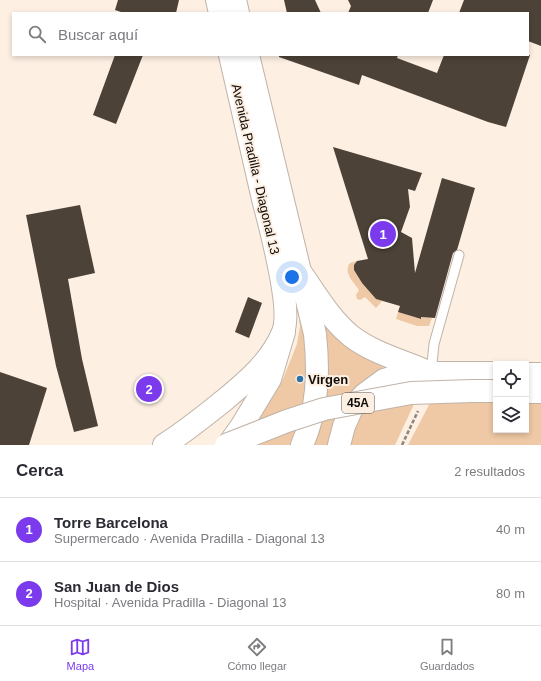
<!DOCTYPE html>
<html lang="es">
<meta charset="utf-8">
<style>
:root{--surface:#fff;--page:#f2f2f3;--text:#2b2b33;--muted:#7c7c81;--line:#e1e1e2;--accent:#7c3aed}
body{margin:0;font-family:Helvetica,sans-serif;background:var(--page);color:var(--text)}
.controls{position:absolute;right:12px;bottom:12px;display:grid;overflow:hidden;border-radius:0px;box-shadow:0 2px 6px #0003}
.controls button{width:36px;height:36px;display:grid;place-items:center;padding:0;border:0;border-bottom:1px solid var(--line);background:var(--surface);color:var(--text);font:20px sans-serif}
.you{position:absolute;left:292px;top:277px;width:14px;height:14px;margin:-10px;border:3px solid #fff;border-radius:50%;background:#1a73e8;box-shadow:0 0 0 6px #1a73e833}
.badge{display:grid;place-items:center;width:26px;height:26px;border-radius:50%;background:var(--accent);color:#fff;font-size:13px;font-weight:700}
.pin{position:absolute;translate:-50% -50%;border:2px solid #fff;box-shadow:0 1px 4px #0006}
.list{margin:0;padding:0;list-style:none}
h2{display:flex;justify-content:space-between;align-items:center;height:52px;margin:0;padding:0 16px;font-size:17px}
h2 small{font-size:13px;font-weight:400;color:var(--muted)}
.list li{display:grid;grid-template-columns:26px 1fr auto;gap:12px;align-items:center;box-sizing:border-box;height:64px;padding:0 16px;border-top:1px solid var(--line)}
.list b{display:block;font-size:15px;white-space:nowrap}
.list p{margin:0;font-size:13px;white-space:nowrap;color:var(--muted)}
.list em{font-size:13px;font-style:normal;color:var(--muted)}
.icon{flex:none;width:22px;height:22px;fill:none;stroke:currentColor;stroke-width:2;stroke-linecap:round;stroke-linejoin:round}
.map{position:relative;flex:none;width:541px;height:445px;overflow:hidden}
.search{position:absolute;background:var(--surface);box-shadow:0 2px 6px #0003;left:12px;right:12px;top:12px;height:44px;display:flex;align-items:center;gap:10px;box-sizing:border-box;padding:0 14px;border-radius:0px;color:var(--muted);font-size:15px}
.sheet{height:180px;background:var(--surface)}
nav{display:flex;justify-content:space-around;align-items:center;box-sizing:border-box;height:56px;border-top:1px solid var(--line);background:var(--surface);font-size:11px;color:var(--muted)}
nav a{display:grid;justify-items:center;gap:2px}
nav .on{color:var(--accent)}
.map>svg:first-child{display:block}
.green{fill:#efc8a5}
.building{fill:#4d4237}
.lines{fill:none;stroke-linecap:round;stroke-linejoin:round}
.lane-casing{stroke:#c0b3a7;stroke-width:11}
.primary-casing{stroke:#c0b3a7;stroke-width:24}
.highway-casing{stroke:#c0b3a7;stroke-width:24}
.path{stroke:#8e857c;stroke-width:2.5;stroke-dasharray:4 2;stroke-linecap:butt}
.lane{stroke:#fff;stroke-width:9}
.primary{stroke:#fff;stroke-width:22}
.highway{stroke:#fff;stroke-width:22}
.highway-bridge-casing{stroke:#c0b3a7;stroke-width:24;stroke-linecap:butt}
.highway-bridge{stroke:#fff;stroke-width:22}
.poi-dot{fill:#2c74a8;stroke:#fdefe2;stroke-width:1.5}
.labels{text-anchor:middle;stroke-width:4;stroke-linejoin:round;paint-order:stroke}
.shield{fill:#fdefe2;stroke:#575049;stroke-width:1}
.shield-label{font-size:12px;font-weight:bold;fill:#100c08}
.street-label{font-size:13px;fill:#100c08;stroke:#fdefe2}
.poi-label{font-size:13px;font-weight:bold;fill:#100c08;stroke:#fdefe2;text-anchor:start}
</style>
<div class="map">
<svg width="541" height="445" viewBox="0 0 541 445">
<rect width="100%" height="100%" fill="#fdefe2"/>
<path class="green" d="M357 261 354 265V270L362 283 376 299 382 301 376 308 365 297 360 300 357 299 356 295 359 290C353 281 343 273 350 263Z
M295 286C313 310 330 336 355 352 364 358 374 362 383 367L382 373 336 416 329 437 328 445H241L262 415 283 379 297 344 300 326Z
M398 312 420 319 421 317 432 318 429 326H417L396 319Z
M496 379V430H526V379L541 380V445H408L442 380Z
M422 387 395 445H348L358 419 370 406Z"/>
<path class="building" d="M118 0H179L176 13H124L115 10Z
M284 0H315L321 13H287Z
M348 0H433L428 13H348L351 6Z
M464 0H541V46L528 41V13H459Z
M115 55H143L116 124 93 115Z
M279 55H398L397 58 437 73 444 55H530L506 127 488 122 362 75 359 85 279 57Z
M333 147 422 173 415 191 408 189 410 207 401 232 412 238 415 273 442 178 475 188 457 250 453 253 435 318 421 317V319L398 312 400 306 376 299 362 283 354 270V265L357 261 368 259Z
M80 205 95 273 68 279 82 359 98 426 74 432 56 366 26 215Z
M248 297 262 303 249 338 235 332Z
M0 372 47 388 29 445H0Z"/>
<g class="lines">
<g class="lane-casing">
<path id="lane" d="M431 373 434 344 459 255"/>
</g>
<g class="primary-casing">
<path id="primary" d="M217 0 220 13
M235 0 238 13
M248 55 315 334C319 372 318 409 302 445
M164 445C185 432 203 417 222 402 246 382 271 362 283 332 293 308 270 227 263 199 252 151 241 103 230 55"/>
</g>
<g class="highway-casing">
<path id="highway" d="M301 273C316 294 330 319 351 336 373 353 401 360 426 371
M526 374H541
M526 392H541
M228 445 241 427 270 379 284 332
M339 445 344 426 352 408 365 394 384 380 407 373H496"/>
</g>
<path class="path" d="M402 445 418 411"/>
<use href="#lane" class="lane"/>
<use href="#primary" class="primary"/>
<use href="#highway" class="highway"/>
<g class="highway-bridge-casing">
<path id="highway-bridge" d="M226 445 287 421 324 409 411 393 472 391H496"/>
</g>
<use href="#highway-bridge" class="highway-bridge"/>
</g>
<circle class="poi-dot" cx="300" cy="379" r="4"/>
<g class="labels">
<rect class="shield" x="342" y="393" width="32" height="20" rx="3"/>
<g class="shield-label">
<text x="358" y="407">45A</text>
</g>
<g class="street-label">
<text transform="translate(256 169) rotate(77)" y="5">Avenida Pradilla - Diagonal 13</text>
</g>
<g class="poi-label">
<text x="308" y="384">Virgen</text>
</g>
</g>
</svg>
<div class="controls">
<button><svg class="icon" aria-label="locate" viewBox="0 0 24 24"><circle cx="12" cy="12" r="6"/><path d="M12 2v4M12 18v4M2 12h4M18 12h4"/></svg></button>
<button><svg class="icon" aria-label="layers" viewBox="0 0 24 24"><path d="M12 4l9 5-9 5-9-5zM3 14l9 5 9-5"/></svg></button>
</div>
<div class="you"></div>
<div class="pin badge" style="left:383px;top:234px">1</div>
<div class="pin badge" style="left:149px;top:389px">2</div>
<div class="search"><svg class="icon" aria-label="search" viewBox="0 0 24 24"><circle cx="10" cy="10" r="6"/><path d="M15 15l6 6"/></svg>Buscar aquí</div>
</div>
<section class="sheet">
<h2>Cerca<small>2 resultados</small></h2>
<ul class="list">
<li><span class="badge">1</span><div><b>Torre Barcelona</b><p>Supermercado · Avenida Pradilla - Diagonal 13</p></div><em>40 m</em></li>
<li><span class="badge">2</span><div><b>San Juan de Dios</b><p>Hospital · Avenida Pradilla - Diagonal 13</p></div><em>80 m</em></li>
</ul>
</section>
<nav>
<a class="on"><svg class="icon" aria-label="map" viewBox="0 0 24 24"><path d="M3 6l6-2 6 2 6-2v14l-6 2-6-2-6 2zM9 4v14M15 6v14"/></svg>Mapa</a>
<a><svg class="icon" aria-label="directions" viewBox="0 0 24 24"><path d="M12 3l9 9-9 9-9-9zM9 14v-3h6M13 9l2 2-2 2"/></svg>Cómo llegar</a>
<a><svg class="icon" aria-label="saved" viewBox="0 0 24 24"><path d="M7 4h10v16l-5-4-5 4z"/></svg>Guardados</a>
</nav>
